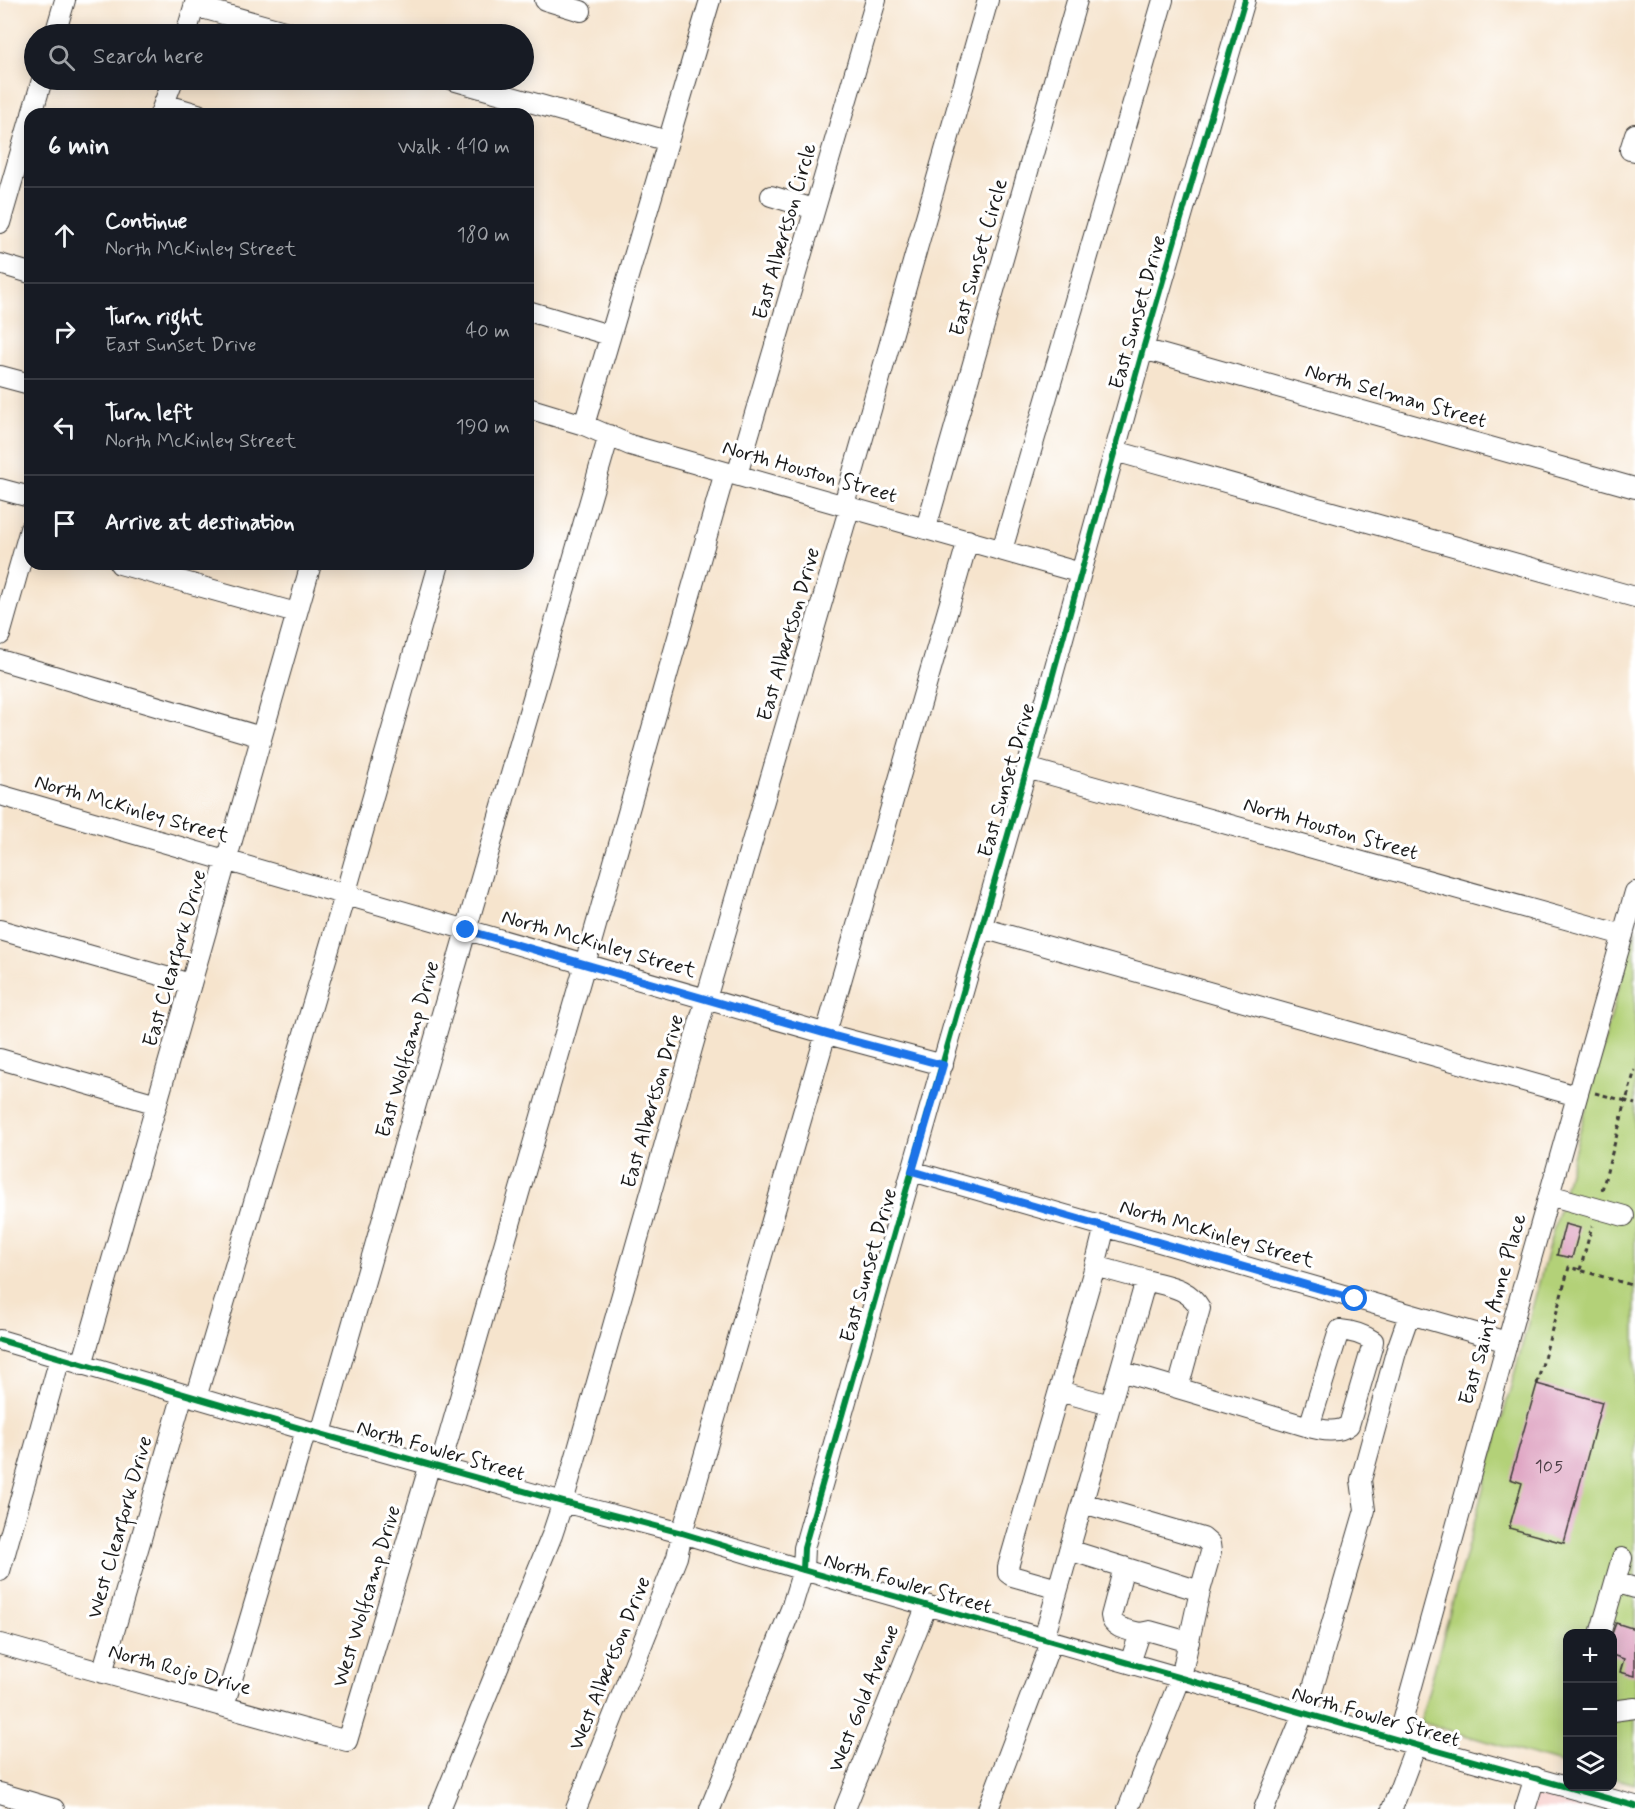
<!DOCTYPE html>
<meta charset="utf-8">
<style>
:root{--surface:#171b24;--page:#20242c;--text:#f1f3f6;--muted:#9ea1a6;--line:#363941}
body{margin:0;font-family:Mynerve,sans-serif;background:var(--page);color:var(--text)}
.controls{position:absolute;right:18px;bottom:18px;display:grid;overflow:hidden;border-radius:12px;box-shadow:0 3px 15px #0003}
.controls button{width:54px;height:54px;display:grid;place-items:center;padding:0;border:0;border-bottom:2px solid var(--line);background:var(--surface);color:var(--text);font:30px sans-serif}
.stop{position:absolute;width:18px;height:18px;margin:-14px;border:4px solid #1a73e8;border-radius:50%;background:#fff}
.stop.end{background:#1a73e8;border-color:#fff;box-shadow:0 2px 6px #0008}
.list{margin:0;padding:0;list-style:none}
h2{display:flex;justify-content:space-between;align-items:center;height:78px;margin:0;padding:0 24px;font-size:26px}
h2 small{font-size:20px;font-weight:400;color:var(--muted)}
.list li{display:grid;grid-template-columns:39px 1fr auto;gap:18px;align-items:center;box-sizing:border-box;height:96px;padding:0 24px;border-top:2px solid var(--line)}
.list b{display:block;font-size:22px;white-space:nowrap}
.list p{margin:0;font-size:20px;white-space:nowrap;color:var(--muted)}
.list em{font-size:20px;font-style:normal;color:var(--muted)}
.icon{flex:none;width:33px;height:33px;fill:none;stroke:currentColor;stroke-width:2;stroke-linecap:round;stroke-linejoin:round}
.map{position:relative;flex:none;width:1635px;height:1809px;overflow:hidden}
.search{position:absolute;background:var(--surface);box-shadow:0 3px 15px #0003;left:24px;top:24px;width:510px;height:66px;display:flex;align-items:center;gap:15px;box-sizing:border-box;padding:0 21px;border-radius:33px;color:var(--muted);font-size:22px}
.panel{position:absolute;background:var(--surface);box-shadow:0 3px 15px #0003;left:24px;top:108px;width:510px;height:462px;border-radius:18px}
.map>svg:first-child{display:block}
.built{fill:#f7d0ce}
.green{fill:#b3d178;stroke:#68764a;stroke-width:1.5}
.building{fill:#dfa5c3}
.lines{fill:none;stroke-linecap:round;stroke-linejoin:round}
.minor-casing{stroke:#3d3a37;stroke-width:22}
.path{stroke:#3d3a37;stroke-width:3;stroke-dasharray:4.5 4.5;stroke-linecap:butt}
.minor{stroke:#fff;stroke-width:20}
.cycleway-casing{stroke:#fff;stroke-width:10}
.cycleway{stroke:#00873e;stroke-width:6}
.route{stroke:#1a73e8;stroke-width:8}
.labels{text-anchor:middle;stroke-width:6;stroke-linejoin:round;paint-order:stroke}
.number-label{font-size:18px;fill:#4d3e46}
.street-label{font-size:21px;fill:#1c1c1c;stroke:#fff}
</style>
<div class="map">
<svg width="1635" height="1809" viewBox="0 0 1635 1809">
<rect width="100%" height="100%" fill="#fff"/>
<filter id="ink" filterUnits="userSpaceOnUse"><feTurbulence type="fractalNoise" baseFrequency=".0167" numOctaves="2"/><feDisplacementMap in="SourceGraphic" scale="12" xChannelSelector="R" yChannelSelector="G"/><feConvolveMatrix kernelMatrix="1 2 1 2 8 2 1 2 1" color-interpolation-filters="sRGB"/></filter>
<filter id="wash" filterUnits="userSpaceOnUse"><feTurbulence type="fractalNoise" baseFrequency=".008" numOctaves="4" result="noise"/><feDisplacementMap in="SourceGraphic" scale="24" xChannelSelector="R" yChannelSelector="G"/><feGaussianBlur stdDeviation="1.35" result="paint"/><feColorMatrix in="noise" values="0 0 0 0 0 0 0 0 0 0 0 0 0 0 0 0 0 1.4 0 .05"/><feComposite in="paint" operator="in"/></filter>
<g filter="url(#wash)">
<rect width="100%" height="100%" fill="#f6e4cd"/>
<path class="built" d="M1530 1792 1589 1809H1525Z"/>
<path class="green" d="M1635 928V1784L1613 1778 1612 1634H1568L1567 1765 1420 1722Z"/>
<g id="blocks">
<path class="building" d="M1565 1224 1580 1228 1572 1258 1557 1255Z
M1537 1384 1602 1402 1564 1543 1509 1528 1522 1483 1510 1479Z
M1616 1623 1635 1629V1676L1620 1672 1624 1659 1612 1655V1634Z"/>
</g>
</g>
<g filter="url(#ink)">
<use href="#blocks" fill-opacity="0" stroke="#3d3a37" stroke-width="1.5"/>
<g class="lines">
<g class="minor-casing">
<path id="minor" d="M545 0 581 11
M195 6 295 34
M55 34 65 0
M186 34 196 0
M452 80 668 141
M164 104 198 114
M32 114 42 80
M160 114 173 80
M1635 134 1630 150 1635 151
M771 196 814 209
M0 223 30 120
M0 264 30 273
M528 311 609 335
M1143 349 1635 488
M0 376 30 384
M528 408 584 425 630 445 1081 573
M584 425 710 0
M1115 451 1635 597
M737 475C784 317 829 158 876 0
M0 489 30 497
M844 504 988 0
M926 528 1077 0
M1002 550 1163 0
M120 564 296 613
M0 635 30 529
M0 660 261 737
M1027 768 1623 935
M0 795 827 1034 943 1065
M982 928 1577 1096
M0 930 191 984
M0 1059 157 1104
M912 1171 1507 1342
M1549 1195 1624 1216
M1095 1266 1105 1226
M1146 1280C1167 1286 1188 1287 1200 1308L1178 1388
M0 1340 306 1430 563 1502 682 1533 803 1570 1416 1745 1635 1806
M82 1365 311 564
M1120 1371 1309 1427C1321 1430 1338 1434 1349 1425L1372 1347 1373 1341C1364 1335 1351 1331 1340 1330L1338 1334 1309 1427
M1059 1391 1110 1405
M196 1398 345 895 439 564
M321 1433 609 435
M440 1467 585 964 725 472
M1069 1550 1200 1591 1211 1552 1210 1544 1203 1538 1083 1503
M1124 1567 1111 1616C1112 1629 1130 1630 1140 1633L1130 1663
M0 1571 60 1358
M1615 1582 1635 1588
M1140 1633 1150 1631 1189 1642
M1600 1634 1622 1558
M1044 1638 1058 1589 1146 1280 1095 1266 1008 1567V1573L1012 1576 1058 1589
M0 1644 347 1741 430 1464
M102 1673 183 1394
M224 1706 306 1430
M1612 1711 1635 1708
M1397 1740 1504 1354 1635 892
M0 1793 54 1809
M440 1809 552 1535 563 1502 706 999 850 506
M576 1809 677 1557 682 1533 968 540
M710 1809 791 1609 803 1570 804 1548 1027 768 1143 349 1245 0
M845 1809 927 1605
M988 1809 1052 1640
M1128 1809 1181 1677 1200 1591
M1264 1809 1311 1695 1365 1510 1361 1480 1396 1352 1409 1315
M1392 1809 1416 1745
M1525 1809 1535 1777"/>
</g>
<path class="path" d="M1595 1093 1626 1101 1635 1070
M1602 1190 1626 1101 1635 1104
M1580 1270 1592 1226
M1537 1384 1569 1267 1635 1286"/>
<use href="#minor" class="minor"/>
<g class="cycleway-casing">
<path id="cycleway" d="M0 1340 306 1430 563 1502 682 1533 803 1570 1416 1745 1635 1806
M803 1570 804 1548 1027 768 1143 349 1245 0"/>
</g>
<use href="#cycleway" class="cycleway"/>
</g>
</g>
<g class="lines" filter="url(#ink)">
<path class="route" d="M466 930 827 1034 943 1065 912 1171 1355 1299"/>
</g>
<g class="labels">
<g class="number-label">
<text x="1549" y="1472">105</text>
</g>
<g class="street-label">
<text transform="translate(784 231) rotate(-74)" y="7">East Albertson Circle</text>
<text transform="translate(978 257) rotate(-74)" y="7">East Sunset Circle</text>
<text transform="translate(1137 312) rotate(-74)" y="7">East Sunset Drive</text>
<text transform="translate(1396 395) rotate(16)" y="7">North Selman Street</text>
<text transform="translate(810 471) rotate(16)" y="7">North Houston Street</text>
<text transform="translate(788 634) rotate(-74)" y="7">East Albertson Drive</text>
<text transform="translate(1006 780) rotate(-74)" y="7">East Sunset Drive</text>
<text transform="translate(132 808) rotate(16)" y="7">North McKinley Street</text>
<text transform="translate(1331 828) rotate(16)" y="7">North Houston Street</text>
<text transform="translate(599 943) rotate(16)" y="7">North McKinley Street</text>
<text transform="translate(174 958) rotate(-74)" y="7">East Clearfork Drive</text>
<text transform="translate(407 1049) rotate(-74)" y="7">East Wolfcamp Drive</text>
<text transform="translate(652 1101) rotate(-74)" y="7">East Albertson Drive</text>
<text transform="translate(1217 1233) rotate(16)" y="7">North McKinley Street</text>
<text transform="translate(868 1265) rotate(-74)" y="7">East Sunset Drive</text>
<text transform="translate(1492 1309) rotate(-74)" y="7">East Saint Anne Place</text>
<text transform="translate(441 1450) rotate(16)" y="7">North Fowler Street</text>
<text transform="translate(119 1527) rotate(-74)" y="7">West Clearfork Drive</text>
<text transform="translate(908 1583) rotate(16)" y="7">North Fowler Street</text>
<text transform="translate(366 1596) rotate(-73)" y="7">West Wolfcamp Drive</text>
<text transform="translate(609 1663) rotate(-68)" y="7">West Albertson Drive</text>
<text transform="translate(180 1669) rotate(15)" y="7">North Rojo Drive</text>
<text transform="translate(863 1698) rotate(-68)" y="7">West Gold Avenue</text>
<text transform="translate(1376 1716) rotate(16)" y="7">North Fowler Street</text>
</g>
</g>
</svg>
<div class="controls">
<button>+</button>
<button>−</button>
<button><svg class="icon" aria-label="layers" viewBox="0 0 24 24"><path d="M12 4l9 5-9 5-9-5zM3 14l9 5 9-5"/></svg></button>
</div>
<div class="stop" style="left:1355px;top:1299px"></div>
<div class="stop end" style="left:466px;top:930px"></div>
<div class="search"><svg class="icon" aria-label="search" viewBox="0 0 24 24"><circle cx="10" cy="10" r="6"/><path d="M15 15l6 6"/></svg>Search here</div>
<section class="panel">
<h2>6 min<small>Walk · 410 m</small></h2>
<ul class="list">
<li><svg class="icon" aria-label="ahead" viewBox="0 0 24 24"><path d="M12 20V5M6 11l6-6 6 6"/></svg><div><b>Continue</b><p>North McKinley Street</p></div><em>180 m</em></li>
<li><svg class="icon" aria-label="right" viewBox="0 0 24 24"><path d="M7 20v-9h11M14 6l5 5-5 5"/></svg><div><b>Turn right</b><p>East Sunset Drive</p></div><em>40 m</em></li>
<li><svg class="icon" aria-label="left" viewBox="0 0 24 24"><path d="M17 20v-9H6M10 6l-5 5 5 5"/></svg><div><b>Turn left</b><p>North McKinley Street</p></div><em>190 m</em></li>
<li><svg class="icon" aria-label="arrive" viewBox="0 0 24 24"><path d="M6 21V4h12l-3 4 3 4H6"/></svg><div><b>Arrive at destination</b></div></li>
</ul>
</section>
</div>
